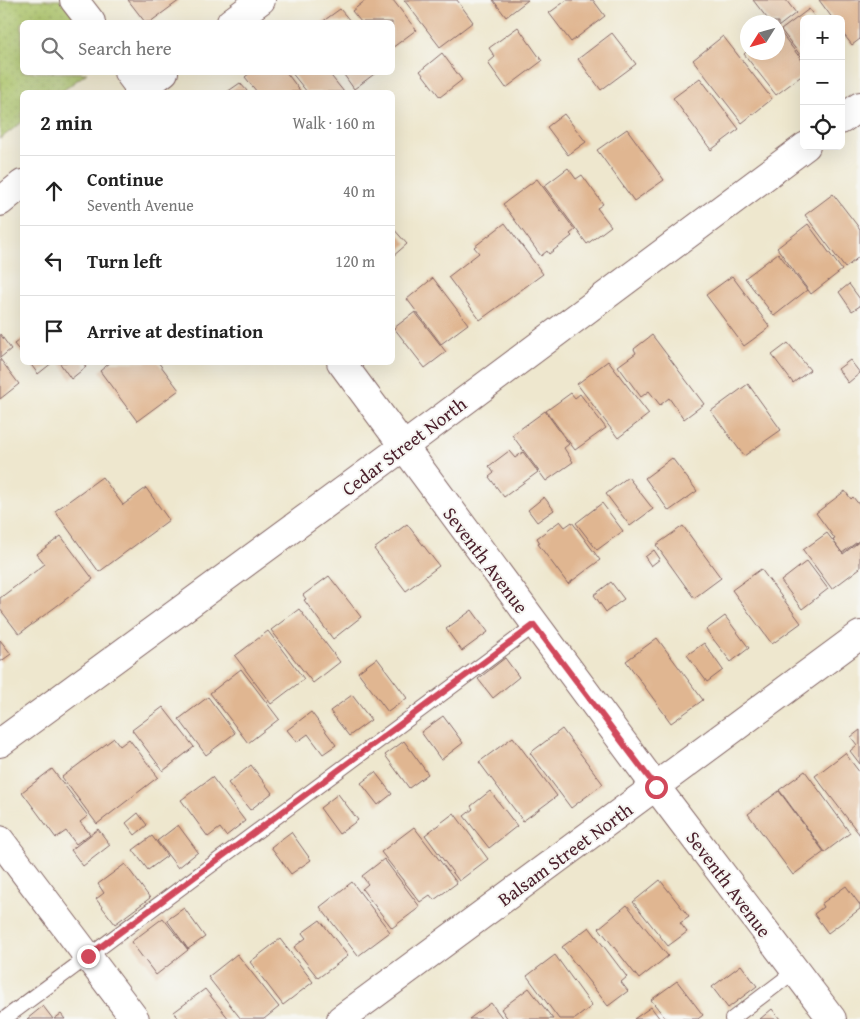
<!DOCTYPE html>
<meta charset="utf-8">
<style>
:root{--surface:#fff;--page:#f6f6f6;--text:#222;--muted:#767676;--line:#e0e0e0}
body{margin:0;font-family:"Gentium Book Plus",serif;background:var(--page);color:var(--text)}
.controls{position:absolute;right:15px;top:15px;display:grid;overflow:hidden;border-radius:8px;box-shadow:0 5px 20px #0002}
.controls button{width:45px;height:45px;display:grid;place-items:center;padding:0;border:0;border-bottom:1px solid var(--line);background:var(--surface);color:var(--text);font:25px sans-serif}
.compass{position:absolute;left:740px;top:15px;width:45px;height:45px;border-radius:50%;background:var(--surface);box-shadow:0 5px 20px #0002;rotate:233deg}
.stop{position:absolute;width:15px;height:15px;margin:-11px;border:4px solid #d1495b;border-radius:50%;background:#fff}
.stop.end{background:#d1495b;border-color:#fff;box-shadow:0 1px 5px #0008}
.list{margin:0;padding:0;list-style:none}
h2{display:flex;justify-content:space-between;align-items:center;height:65px;margin:0;padding:0 20px;font-size:21px}
h2 small{font-size:16px;font-weight:400;color:var(--muted)}
.list li{display:grid;grid-template-columns:32px 1fr auto;gap:15px;align-items:center;box-sizing:border-box;height:70px;padding:0 20px;border-top:1px solid var(--line)}
.list b{display:block;font-size:19px;white-space:nowrap}
.list p{margin:0;font-size:16px;white-space:nowrap;color:var(--muted)}
.list em{font-size:16px;font-style:normal;color:var(--muted)}
.icon{flex:none;width:28px;height:28px;fill:none;stroke:currentColor;stroke-width:2;stroke-linecap:round;stroke-linejoin:round}
.map{position:relative;flex:none;width:860px;height:1019px;overflow:hidden}
.search{position:absolute;background:var(--surface);box-shadow:0 5px 20px #0002;left:20px;top:20px;width:375px;height:55px;display:flex;align-items:center;gap:12px;box-sizing:border-box;padding:0 18px;border-radius:8px;color:var(--muted);font-size:19px}
.panel{position:absolute;background:var(--surface);box-shadow:0 5px 20px #0002;left:20px;top:90px;width:375px;height:275px;border-radius:8px}
.map>svg:first-child{display:block}
.park{fill:url(#park-dots);stroke:#7a714a}
.building{fill:#e0b691}
.lines{fill:none;stroke-linecap:round;stroke-linejoin:round}
.service-casing{stroke:#836564;stroke-width:16}
.minor-casing{stroke:#836564;stroke-width:30}
.tertiary-casing{stroke:#836564;stroke-width:30}
.service{stroke:#fff;stroke-width:14}
.minor{stroke:#fff;stroke-width:28}
.tertiary{stroke:#fff;stroke-width:28}
.route{stroke:#d1495b;stroke-width:6}
.labels{text-anchor:middle;stroke-width:4;stroke-linejoin:round;paint-order:stroke}
.street-label{font-size:19px;fill:#4a1f2b;stroke:#f6f6f2}
</style>
<div class="map">
<svg width="860" height="1019" viewBox="0 0 860 1019">
<defs>
<pattern id="park-dots" width="8" height="8" patternUnits="userSpaceOnUse" patternTransform="scale(1.25)"><rect width="8" height="8" fill="#abc369"/><path d="M2 2h.1M6 6h.1" fill="none" stroke="#95a75b" stroke-width="1.8" stroke-linecap="round"/></pattern>
</defs>
<rect width="100%" height="100%" fill="#f6f6f2"/>
<filter id="ink" filterUnits="userSpaceOnUse"><feTurbulence type="fractalNoise" baseFrequency=".02" numOctaves="2"/><feDisplacementMap in="SourceGraphic" scale="10" xChannelSelector="R" yChannelSelector="G"/><feConvolveMatrix kernelMatrix="1 2 1 2 8 2 1 2 1" color-interpolation-filters="sRGB"/></filter>
<filter id="wash" filterUnits="userSpaceOnUse"><feTurbulence type="fractalNoise" baseFrequency=".0096" numOctaves="4" result="noise"/><feDisplacementMap in="SourceGraphic" scale="20" xChannelSelector="R" yChannelSelector="G"/><feGaussianBlur stdDeviation="1.12" result="paint"/><feColorMatrix in="noise" values="0 0 0 0 0 0 0 0 0 0 0 0 0 0 0 0 0 1.4 0 .05"/><feComposite in="paint" operator="in"/></filter>
<g filter="url(#wash)">
<rect width="100%" height="100%" fill="#eee7ce"/>
<path class="park" d="M0 0H66L83 22H22V72L87 73 61 92H22V122L0 139Z"/>
<g id="blocks">
<path class="building" d="M128 0H180L150 22H145Z
M366 0H393L416 30 392 48V22H361L352 11Z
M404 0H457L473 22 440 47Z
M493 0H528L506 17Z
M567 0H593L605 16 571 42 549 13Z
M753 0H786L796 13 778 27V22H770Z
M819 0H860V39L852 45 841 31V19H833Z
M340 9 351 22H322Z
M809 9 816 19H804V60L781 30Z
M518 27 542 61 506 88 488 63 495 57 489 48Z
M778 29 804 63V74L776 95 744 54 746 52H778Z
M612 33 636 64 601 90 578 59Z
M723 36 772 99 742 123 693 60Z
M442 53 462 80 440 97 420 71Z
M251 72H286L301 92H257L245 77Z
M291 72H328L344 92H307Z
M342 72H377L354 89Z
M700 78 739 129 711 150 673 98Z
M240 83 248 92H227Z
M564 114 586 142 568 155 547 127Z
M627 129 664 180 634 201 597 150Z
M568 168 576 179 582 175 603 204 597 208 611 226 587 244 544 186Z
M537 179 575 230 570 234 572 236 549 254 547 251 541 256 503 204Z
M833 194 860 229V256L845 268 805 215Z
M505 223 543 274 480 320 448 277 479 253 474 247Z
M808 224 842 270 811 294 777 248Z
M392 227 407 244 392 257Z
M778 253 807 290 774 316 745 278Z
M732 276 770 327 744 346 706 295Z
M433 278 468 324 441 344 407 299Z
M849 284 860 299V306L852 311 839 292Z
M415 312 446 352 425 368 394 328Z
M0 334 11 349 0 358Z
M652 335 704 404 684 419 669 398 660 405 649 391 641 397 618 366 636 353 634 349Z
M22 338V354L14 344Z
M788 343 810 370 793 383 772 355Z
M0 359 19 384 0 399Z
M850 360 860 373 848 383 838 369Z
M608 361 649 414 618 438 577 384Z
M29 362H53L38 374Z
M59 362H83L86 367 71 379Z
M111 362H158L179 390 137 421 100 371Z
M748 384 781 430 744 456 711 411Z
M571 393 575 398 580 394 606 428 575 450 546 411Z
M545 411 569 444 564 448 573 462 546 481 512 435Z
M509 451 515 458 523 452 538 472 504 497 489 477 494 473 489 466Z
M672 458 697 491 669 511 645 478Z
M102 477 123 505 146 488 169 520 99 572 55 511Z
M628 477 653 509 630 526 606 494Z
M845 491 851 499 853 497 860 506V540L842 553 833 540 835 539 816 513Z
M544 497 554 510 537 522 528 510Z
M602 503 623 531 597 550 576 523Z
M560 521 565 527 572 522 600 560 568 584 538 544 540 543 537 538Z
M407 524 439 566 406 591 374 549Z
M683 526 721 578 694 598 656 545Z
M827 533 843 554 860 541V568L832 589 803 550Z
M61 536 93 579 19 634 0 609V598L45 564 37 554Z
M654 550 660 559 651 566 645 557Z
M807 561 828 589 802 609 781 581Z
M761 569 801 623 772 644 732 590Z
M329 576 361 617 333 639 304 600 306 599 303 595Z
M611 582 624 599 606 612 594 595Z
M299 609 340 662 313 683 271 630Z
M472 610 488 632 462 651 446 629Z
M725 616 749 648 731 662 706 630Z
M268 631 304 679 271 704 235 656Z
M657 638 703 700 671 723 626 661Z
M0 640 11 654 0 662Z
M704 643 723 670 707 682 687 655Z
M377 658 407 698 388 712 358 672Z
M505 658 519 677 493 698 478 679Z
M241 669 279 719 248 743 210 693Z
M352 695 371 720 349 736 330 711Z
M208 697 235 733 206 755 179 719Z
M163 707 194 747 163 771 132 730Z
M311 712 336 745 323 754 308 734 297 742 287 730Z
M443 716 463 743 441 760 421 732Z
M562 729 603 784 571 808 530 753Z
M860 730V764L850 751 857 745 851 737Z
M513 737 557 796 523 821 479 762Z
M114 738 120 746 129 739 158 777 97 824 62 777Z
M404 741 428 774 409 788 385 755Z
M845 753 860 773V835L815 776Z
M251 765 272 793 250 810 228 783Z
M52 769 88 816 80 822 90 834 76 844 66 831 56 838 22 792Z
M805 771 850 833 825 852 779 790Z
M375 772 392 794 378 805 361 783Z
M212 777 245 821 226 836 220 828 208 837 181 800Z
M490 791 517 826 489 848 464 816 473 809 471 806Z
M779 791 824 852 793 875 748 814Z
M338 794 358 820 339 834 320 808Z
M138 813 147 825 135 835 126 823Z
M454 813 488 859 459 881 425 835Z
M178 825 198 852 178 868 157 841Z
M414 827 457 883 434 900 430 895 420 902 381 852Z
M98 829 110 845 83 866 71 850Z
M291 832 311 860 291 874 271 847Z
M152 836 167 856 148 870 133 850Z
M384 859 420 907 392 928 362 889 368 884 362 876Z
M125 864 150 898 115 924 96 899 104 893 98 884Z
M660 880 689 917 680 923 687 932 668 946 633 902Z
M352 882 390 932 358 956 320 907Z
M846 886 860 905V909L828 933 814 914 823 907 821 904Z
M627 905 668 956 639 979 599 928Z
M184 908 205 937 188 949 167 920Z
M163 918 188 950 156 975 131 942Z
M320 920 348 956 318 978 294 947 306 938 302 933Z
M589 927 627 977 621 982 628 991 608 1006 562 947Z
M280 939 313 982 283 1005 250 962Z
M237 954 279 1007 264 1019H241L208 977Z
M555 955 592 1006 575 1019H559L527 976Z
M741 965 757 986 728 1008 712 987Z
M677 981 703 1015 698 1019H666L651 1000Z
M529 988 553 1019H508L501 1009Z
M205 989 229 1019H179L174 1012Z
M491 1003 503 1019H469Z
M43 1006 53 1019H27Z
M651 1007 660 1019H634Z
M772 1009 780 1019H760Z
M61 1014 65 1019H54Z"/>
</g>
</g>
<g filter="url(#ink)">
<use href="#blocks" fill-opacity="0" stroke="#836564" stroke-width="1"/>
<g class="lines">
<g class="service-casing">
<path id="service" d="M4 1019 535 625
M732 1019 795 971"/>
</g>
<g class="minor-casing">
<path id="minor" d="M74 0 91 22
M128 72 143 92
M841 120 860 106
M341 362 656 787 832 1019
M0 743 403 447 806 146
M0 840 135 1019
M341 1019 860 635"/>
</g>
<g class="tertiary-casing">
<path id="tertiary" d="M231 22 261 0
M138 92 164 72
M0 202 22 184"/>
</g>
<use href="#service" class="service"/>
<use href="#minor" class="minor"/>
<use href="#tertiary" class="tertiary"/>
</g>
</g>
<g class="lines" filter="url(#ink)">
<path class="route" d="M88 956 534 625 656 787"/>
</g>
<g class="labels">
<g class="street-label">
<text transform="translate(404 446) rotate(-37)" y="7">Cedar Street North</text>
<text transform="translate(486 560) rotate(53)" y="7">Seventh Avenue</text>
<text transform="translate(565 854) rotate(-36)" y="7">Balsam Street North</text>
<text transform="translate(729 884) rotate(53)" y="7">Seventh Avenue</text>
</g>
</g>
</svg>
<div class="controls">
<button>+</button>
<button>−</button>
<button><svg class="icon" aria-label="locate" viewBox="0 0 24 24"><circle cx="12" cy="12" r="6"/><path d="M12 2v4M12 18v4M2 12h4M18 12h4"/></svg></button>
</div>
<svg class="compass" viewBox="-18 -18 36 36"><path d="M0-13l5 13h-10z" fill="#e53935"/><path d="M0 13l5-13h-10z" fill="#767676"/></svg>
<div class="stop" style="left:656px;top:787px"></div>
<div class="stop end" style="left:88px;top:956px"></div>
<div class="search"><svg class="icon" aria-label="search" viewBox="0 0 24 24"><circle cx="10" cy="10" r="6"/><path d="M15 15l6 6"/></svg>Search here</div>
<section class="panel">
<h2>2 min<small>Walk · 160 m</small></h2>
<ul class="list">
<li><svg class="icon" aria-label="ahead" viewBox="0 0 24 24"><path d="M12 20V5M6 11l6-6 6 6"/></svg><div><b>Continue</b><p>Seventh Avenue</p></div><em>40 m</em></li>
<li><svg class="icon" aria-label="left" viewBox="0 0 24 24"><path d="M17 20v-9H6M10 6l-5 5 5 5"/></svg><div><b>Turn left</b></div><em>120 m</em></li>
<li><svg class="icon" aria-label="arrive" viewBox="0 0 24 24"><path d="M6 21V4h12l-3 4 3 4H6"/></svg><div><b>Arrive at destination</b></div></li>
</ul>
</section>
</div>
